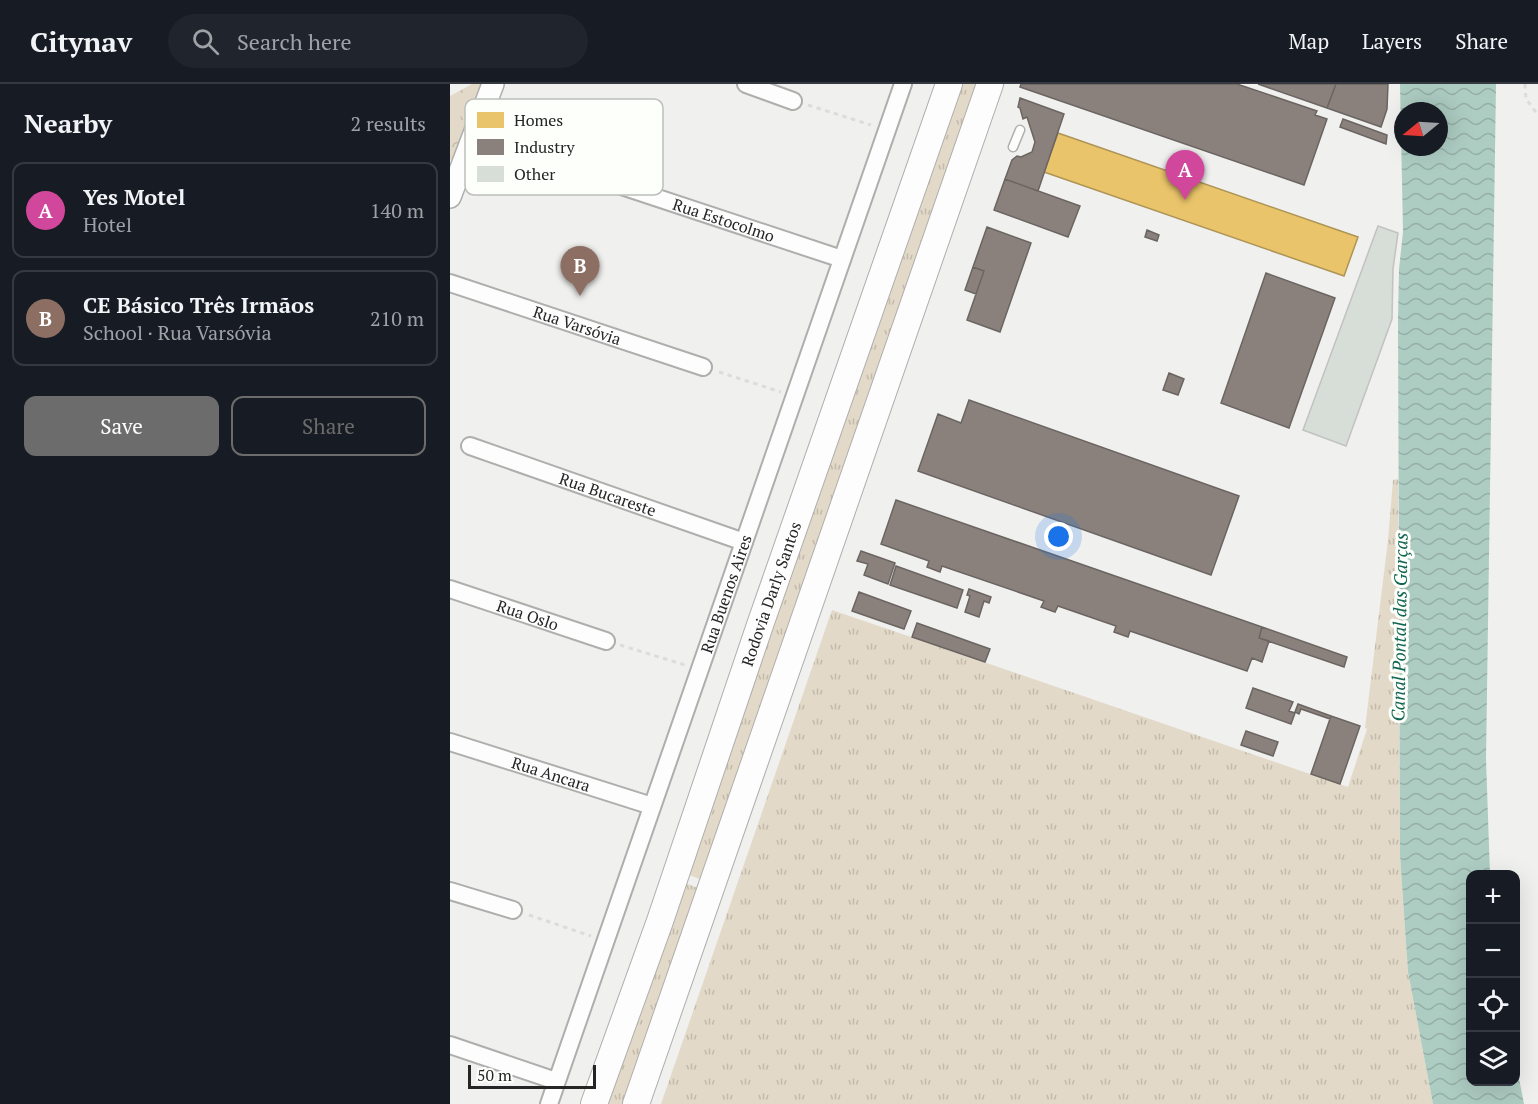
<!DOCTYPE html>
<meta charset="utf-8">
<style>
:root{--surface:#171b24;--page:#20242c;--text:#f1f3f6;--muted:#9ea1a6;--line:#363941;--accent:#6b6c6b}
body{margin:0;font-family:"PT Serif",serif;background:var(--page);color:var(--text)}
.controls{position:absolute;right:18px;bottom:18px;display:grid;overflow:hidden;border-radius:12px;box-shadow:0 6px 24px #0002}
.controls button{width:54px;height:54px;display:grid;place-items:center;padding:0;border:0;border-bottom:2px solid var(--line);background:var(--surface);color:var(--text);font:30px sans-serif}
.compass{position:absolute;left:944px;top:18px;width:54px;height:54px;border-radius:50%;background:var(--surface);box-shadow:0 6px 24px #0002;rotate:252deg}
.scale{position:absolute;left:18px;bottom:15px;width:128px;box-sizing:border-box;padding-left:6px;border:3px solid #242524;border-top:0;font-size:16px;line-height:21px;white-space:nowrap;color:#242524;-webkit-text-stroke:4px #fdfffb;paint-order:stroke}
.you{position:absolute;left:609px;top:453px;width:21px;height:21px;margin:-15px;border:4px solid #fff;border-radius:50%;background:#1a73e8;box-shadow:0 0 0 9px #1a73e833}
.badge{display:grid;place-items:center;width:39px;height:39px;border-radius:50%;background:var(--accent);color:#fff;font-size:20px;font-weight:700}
.pin{position:absolute;translate:-50% -50px;filter:drop-shadow(0 2px 3px #0008)}
.pin::after{content:'';position:absolute;top:32px;width:21px;height:18px;background:inherit;clip-path:polygon(0 0,100% 0,50% 100%)}
.list{margin:0;padding:0;list-style:none}
h2{display:flex;justify-content:space-between;align-items:center;height:78px;margin:0;padding:0 24px;font-size:26px}
h2 small{font-size:20px;font-weight:400;color:var(--muted)}
.list li{display:grid;grid-template-columns:39px 1fr auto;gap:18px;align-items:center;box-sizing:border-box;height:96px;margin:0 12px 12px;padding:0 12px;border:2px solid var(--line);border-radius:12px}
.list b{display:block;font-size:22px;white-space:nowrap}
.list p{margin:0;font-size:20px;white-space:nowrap;color:var(--muted)}
.list em{font-size:20px;font-style:normal;color:var(--muted)}
.actions{display:flex;gap:12px;padding:18px 24px}
.actions a{flex:1;padding:14px 0;border:2px solid var(--accent);border-radius:12px;text-align:center;font-size:21px;color:var(--accent)}
.actions .main{background:var(--accent);color:#fff}
.icon{flex:none;width:33px;height:33px;fill:none;stroke:currentColor;stroke-width:2;stroke-linecap:round;stroke-linejoin:round}
.map{position:relative;flex:none;width:1088px;height:1020px;overflow:hidden}
header{display:flex;align-items:center;gap:36px;box-sizing:border-box;height:84px;padding:0 30px;background:var(--surface);border-bottom:2px solid var(--line)}
header strong{font-size:28px}
nav{display:flex;gap:33px;margin-inline-start:auto;font-size:21px}
.search{width:420px;height:54px;background:var(--page);display:flex;align-items:center;gap:15px;box-sizing:border-box;padding:0 21px;border-radius:33px;color:var(--muted);font-size:22px}
main{display:flex}
aside{flex:1;background:var(--surface)}
.map>svg:first-child{display:block}
.grass{fill:url(#grass-tufts)}
.park{fill:url(#park-crowns)}
.garden{fill:#e3d9c8}
.water{fill:url(#water-waves);fill-rule:evenodd}
.homes{fill:#e9c46a;stroke:#ae9455;stroke-width:1.5}
.industry{fill:#8a817c;stroke:#6b6562;stroke-width:1.5}
.building{fill:#d7ddd7;stroke:#c2c2c1;stroke-width:1.5}
.lines{fill:none;stroke-linecap:round;stroke-linejoin:round}
.service-casing{stroke:#aeaead;stroke-width:11}
.minor-casing{stroke:#aeaead;stroke-width:20}
.tertiary-casing{stroke:#aeaead;stroke-width:24}
.primary-casing{stroke:#aeaead;stroke-width:28}
.path{stroke:#dcdcdb;stroke-width:3;stroke-dasharray:4.5 4.5;stroke-linecap:butt}
.service{stroke:#fdfdfd;stroke-width:8}
.minor{stroke:#fdfdfd;stroke-width:16}
.tertiary{stroke:#fdfdfd;stroke-width:21}
.primary{stroke:#fdfdfd;stroke-width:26}
.labels{text-anchor:middle;stroke-width:6;stroke-linejoin:round;paint-order:stroke}
.street-label{font-size:16px;fill:#242524;stroke:#fdfffb}
.water-label{font-size:18px;font-style:italic;fill:#126552;stroke:#fdfffb}
.key{fill:#fdfffb;stroke:#bcbeba;stroke-width:1.5}
.key-label{font-size:16px;fill:#242524}
</style>
<header>
<strong>Citynav</strong>
<div class="search"><svg class="icon" aria-label="search" viewBox="0 0 24 24"><circle cx="10" cy="10" r="6"/><path d="M15 15l6 6"/></svg>Search here</div>
<nav><a>Map</a><a>Layers</a><a>Share</a></nav>
</header>
<main>
<aside>
<h2>Nearby<small>2 results</small></h2>
<ul class="list">
<li><span class="badge" style="background:#d1479c">A</span><div><b>Yes Motel</b><p>Hotel</p></div><em>140 m</em></li>
<li><span class="badge" style="background:#8d6e63">B</span><div><b>CE Básico Três Irmãos</b><p>School · Rua Varsóvia</p></div><em>210 m</em></li>
</ul>
<div class="actions"><a class="main">Save</a><a>Share</a></div>
</aside>
<div class="map">
<svg width="1088" height="1020" viewBox="0 0 1088 1020">
<defs>
<pattern id="grass-tufts" width="24" height="20" patternUnits="userSpaceOnUse" patternTransform="scale(1.5)"><rect width="24" height="20" fill="#e3d9c8"/><path d="M3 7l-1-3M5 7V3M7 7l1-3M15 17l-1-3M17 17v-4M19 17l1-3" fill="none" stroke="#c3baac"/></pattern>
<pattern id="park-crowns" width="20" height="18" patternUnits="userSpaceOnUse" patternTransform="scale(1.5)"><rect width="20" height="18" fill="#e3d9c8"/><path d="M2 6a3 3 0 1 1 6 0M12 15a3 3 0 1 1 6 0" fill="none" stroke="#c3baac"/></pattern>
<pattern id="water-waves" width="16" height="10" patternUnits="userSpaceOnUse" patternTransform="scale(1.5)"><rect width="16" height="10" fill="#adccc2"/><path d="M0 5q4-4 8 0t8 0" fill="none" stroke="#95afa7"/></pattern>
</defs>
<rect width="100%" height="100%" fill="#f0f0ef"/>
<path class="grass" d="M511 0H530L253 796 236 790Z
M948 395 950 771 958 888 983 1020H211L382 526 898 703 917 645 915 644 938 456 943 396Z
M233 798 250 805 175 1020H156Z"/>
<path class="park" d="M22 0H31L3 74 0 76V12Z"/>
<path class="garden" d="M19 11 0 60V21Z"/>
<path class="water" d="M950 0H1046L1036 675 1040 790H1020V998H1066V979L1074 1020H983L958 888 950 771 948 235 949 185 953 148ZM953 27H989V63H953Z"/>
<path class="homes" d="M608 49 908 153 894 192 594 88Z"/>
<path class="industry" d="M571 0H787L867 27 865 31 877 35 854 101 570 3Z
M808 0H886L877 24Z
M886 0H938L937 25 931 43 877 24Z
M570 14 614 30 588 107 555 95 562 76 567 72 571 73 582 68 585 58 577 33 573 35 570 24 568 23Z
M893 35 937 51 936 60 890 43Z
M555 95 630 122 618 153 544 126Z
M537 143 581 159 550 248 517 236 534 187 523 183Z
M697 146 709 151 707 157 695 153Z
M523 183 534 187 526 210 515 206Z
M816 189 885 214 839 344 771 319Z
M719 289 734 295 728 311 713 306Z
M519 316 789 412 761 491 468 387 488 330 511 339Z
M446 416 812 543 809 554 819 557 812 578 802 574 797 587 680 547 678 553 664 548 666 542 608 522 605 528 591 523 594 517 492 482 490 488 477 483 479 477 431 460Z
M411 467 445 479 438 500 414 491 418 480 407 477Z
M446 482 513 506 507 524 440 501Z
M519 505 541 513 539 519 534 517 529 533 515 528 520 512 517 511Z
M409 508 461 527 454 545 402 527Z
M467 539 540 565 535 578 462 553Z
M812 543 897 573 894 583 809 554Z
M803 604 843 618 839 627 845 629 841 640 796 624Z
M848 620 881 632 880 635 851 625 849 630 845 628Z
M881 632 910 642 890 700 861 690Z
M796 647 828 658 823 672 791 661Z"/>
<path class="building" d="M928 142 948 149 943 185 942 235 896 362 853 346Z"/>
<g class="lines">
<g class="service-casing">
<path id="service" d="M563 63 570 46"/>
</g>
<g class="minor-casing">
<g id="minor">
<path d="M296 0 343 17"/>
<path id="s1" d="M120 85 392 175"/>
<path id="s2" d="M0 199 253 283"/>
<path id="s3" d="M20 362 294 458"/>
<path id="s4" d="M0 505 156 557"/>
<path id="s5" d="M0 658 202 722"/>
<path d="M0 807 63 826"/>
<path d="M0 961 106 997"/>
<path id="s6" d="M99 1020 453 0"/>
</g>
</g>
<g class="tertiary-casing">
<path id="tertiary" d="M0 113 43 0"/>
</g>
<g class="primary-casing">
<g id="primary">
<path id="s7" d="M144 1020 210 837 310 541 499 0"/>
<path d="M186 1020 540 0"/>
</g>
</g>
<path class="path" d="M1075 0 1076 15 1088 31
M358 21 421 41
M38 60 107 81
M269 288 331 308
M170 561 235 581
M79 831 141 852"/>
<use href="#service" class="service"/>
<use href="#minor" class="minor"/>
<use href="#tertiary" class="tertiary"/>
<use href="#primary" class="primary"/>
</g>
<g class="labels">
<g class="street-label">
<text dy="6" stroke="none"><textPath href="#s1" startOffset="162">Rua Estocolmo</textPath></text>
<text dy="6" stroke="none"><textPath href="#s2" startOffset="134">Rua Varsóvia</textPath></text>
<text dy="6" stroke="none"><textPath href="#s3" startOffset="146">Rua Bucareste</textPath></text>
<text dy="6" stroke="none"><textPath href="#s6" startOffset="540">Rua Buenos Aires</textPath></text>
<text dy="6" stroke="none"><textPath href="#s7" startOffset="540">Rodovia Darly Santos</textPath></text>
<text dy="6" stroke="none"><textPath href="#s4" startOffset="82">Rua Oslo</textPath></text>
<text dy="6" stroke="none"><textPath href="#s5" startOffset="106">Rua Ancara</textPath></text>
</g>
<g class="water-label">
<text transform="translate(950 543) rotate(-89)" y="6">Canal Pontal das Garças</text>
</g>
</g>
<rect x="15" y="15" width="198" height="96" rx="9" class="key"/>
<rect x="27" y="28" width="27" height="16" fill="#e9c46a"/>
<rect x="27" y="55" width="27" height="16" fill="#8a817c"/>
<rect x="27" y="82" width="27" height="16" fill="#d7ddd7"/>
<g class="key-label">
<text x="64" y="42">Homes</text>
<text x="64" y="69">Industry</text>
<text x="64" y="96">Other</text>
</g>
</svg>
<div class="controls">
<button>+</button>
<button>−</button>
<button><svg class="icon" aria-label="locate" viewBox="0 0 24 24"><circle cx="12" cy="12" r="6"/><path d="M12 2v4M12 18v4M2 12h4M18 12h4"/></svg></button>
<button><svg class="icon" aria-label="layers" viewBox="0 0 24 24"><path d="M12 4l9 5-9 5-9-5zM3 14l9 5 9-5"/></svg></button>
</div>
<svg class="compass" viewBox="-18 -18 36 36"><path d="M0-13l5 13h-10z" fill="#e53935"/><path d="M0 13l5-13h-10z" fill="#9ea1a6"/></svg>
<div class="scale">50 m</div>
<div class="you"></div>
<div class="pin badge" style="left:735px;top:116px;background:#d1479c">A</div>
<div class="pin badge" style="left:130px;top:212px;background:#8d6e63">B</div>
</div>
</main>
